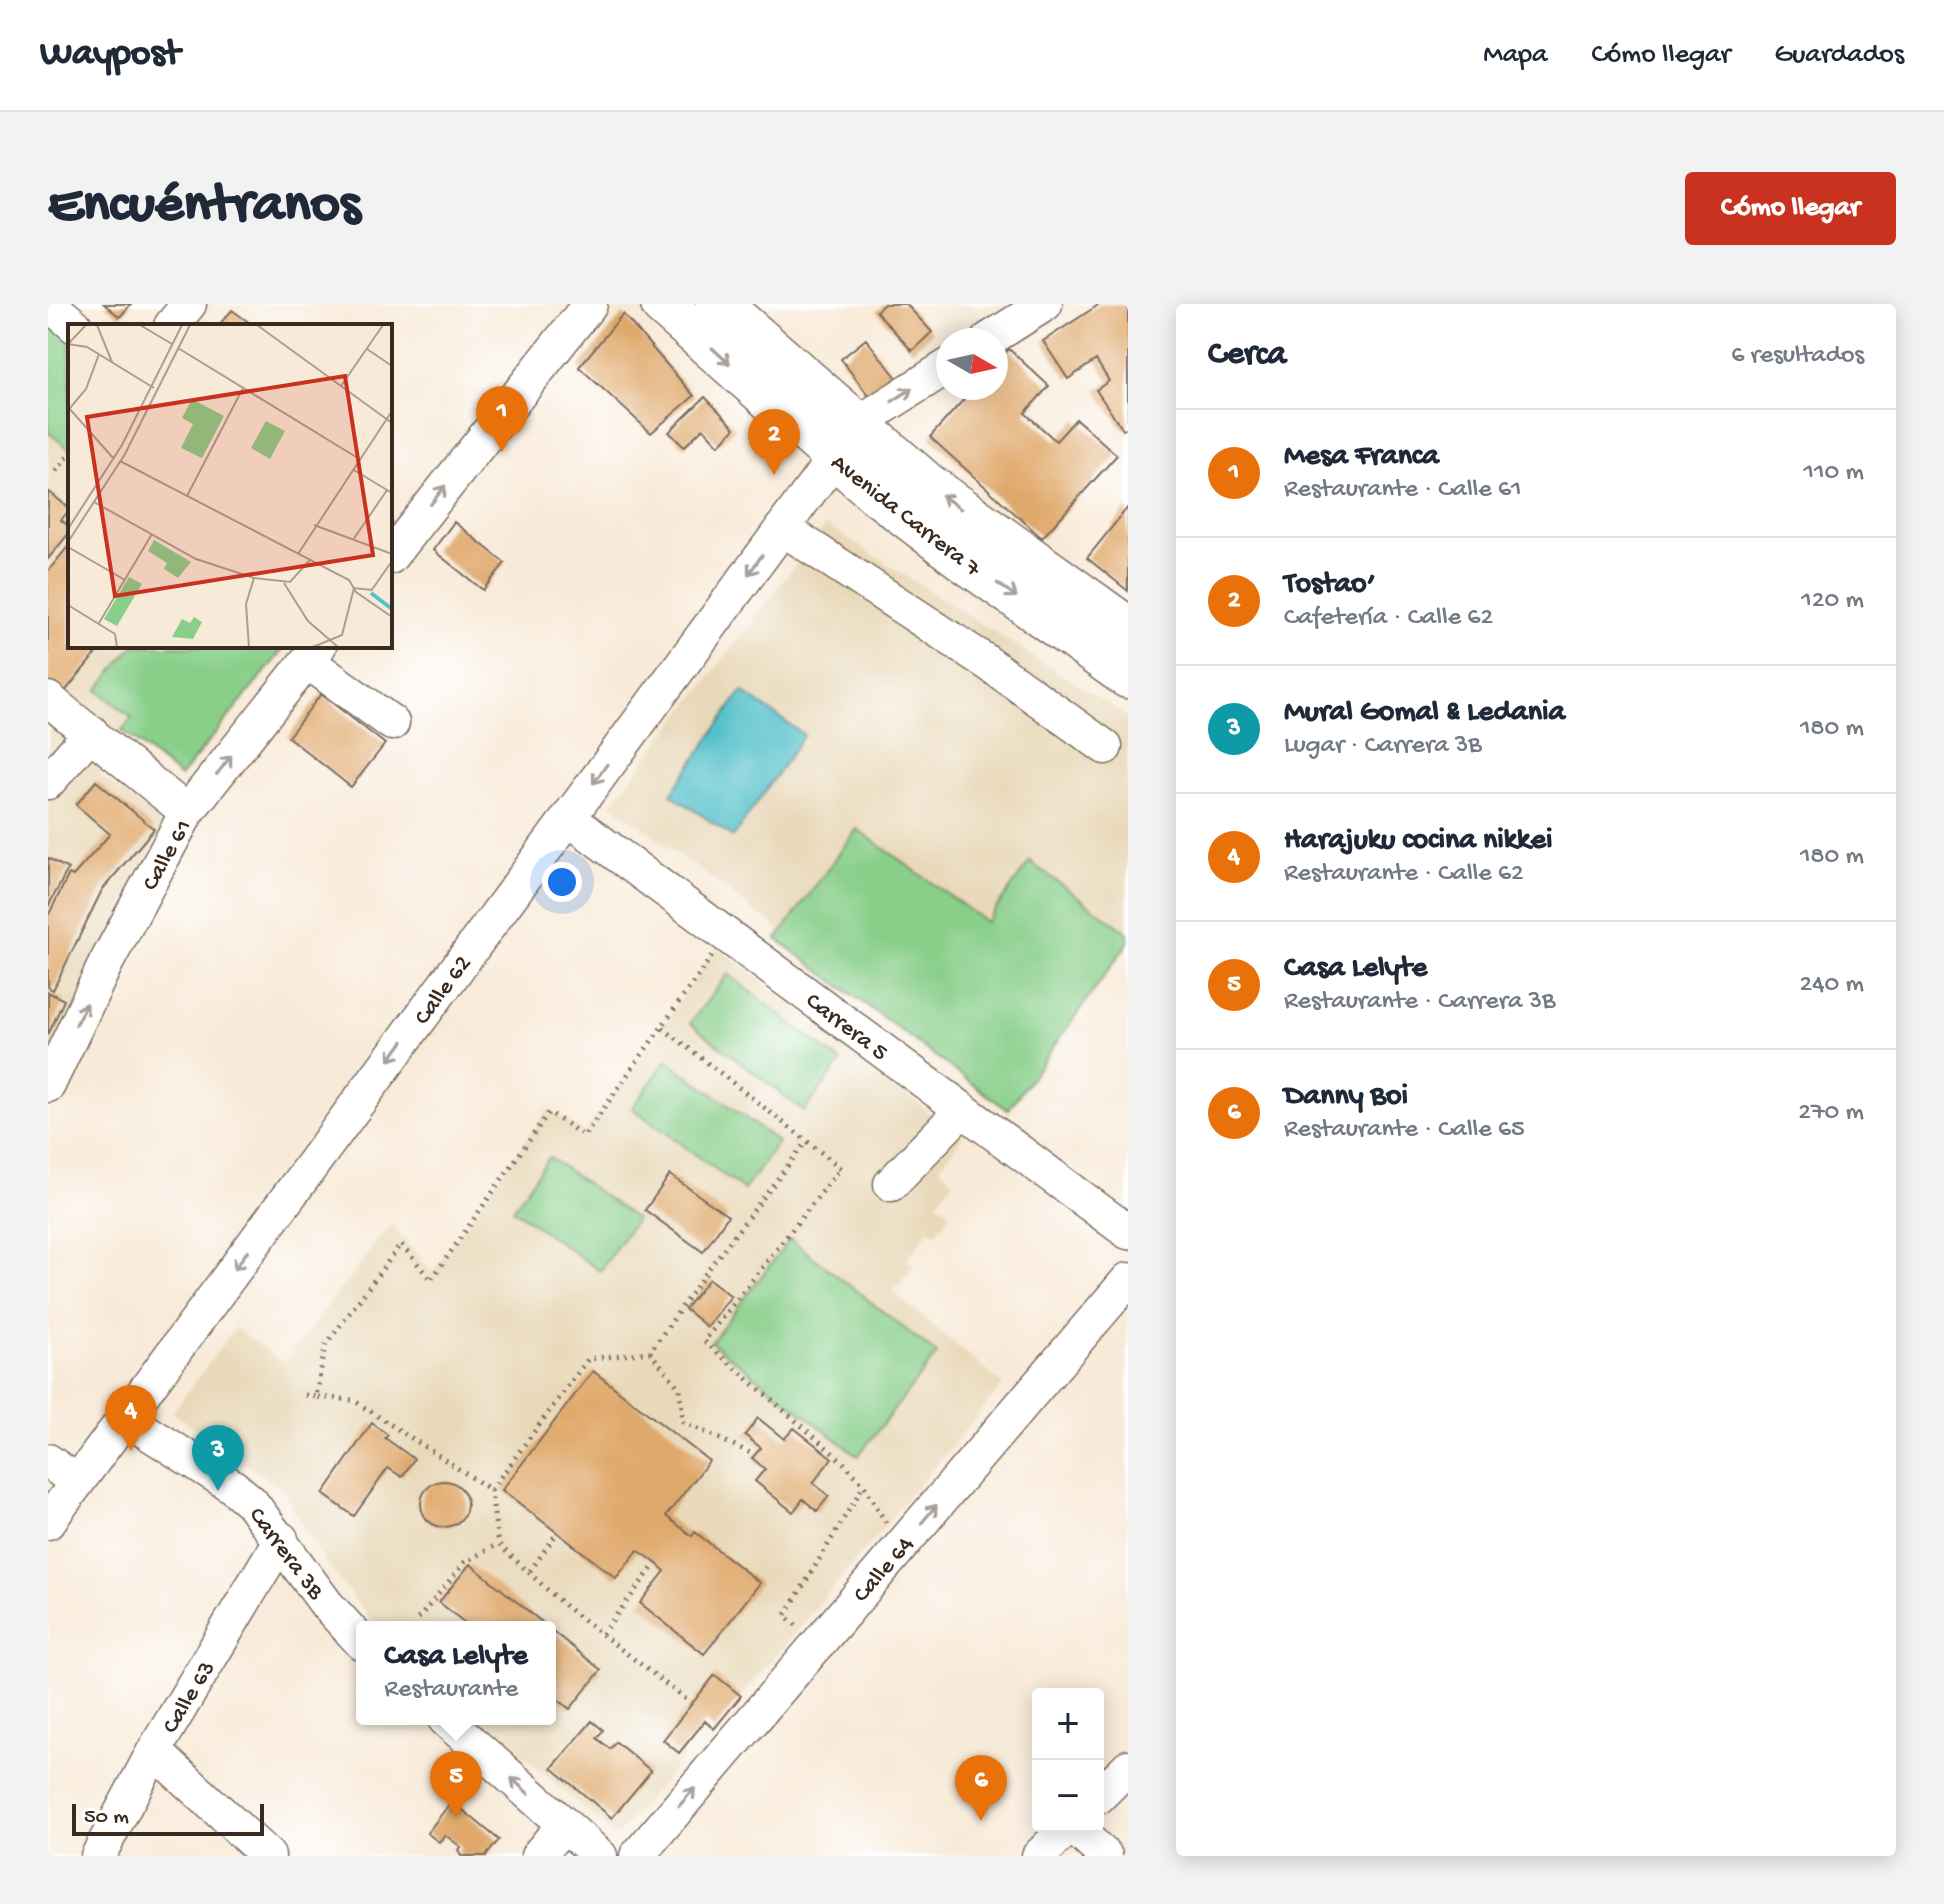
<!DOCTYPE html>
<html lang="es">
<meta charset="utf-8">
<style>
:root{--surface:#fff;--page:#f2f2f3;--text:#1f2937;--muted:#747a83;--line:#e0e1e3;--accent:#c8321e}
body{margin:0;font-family:"Gochi Hand",sans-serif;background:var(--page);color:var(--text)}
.controls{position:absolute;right:24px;bottom:24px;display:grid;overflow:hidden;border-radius:8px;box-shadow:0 4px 20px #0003}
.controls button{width:72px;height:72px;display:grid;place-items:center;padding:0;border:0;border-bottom:2px solid var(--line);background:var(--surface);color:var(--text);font:40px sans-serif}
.compass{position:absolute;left:888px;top:24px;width:72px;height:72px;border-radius:50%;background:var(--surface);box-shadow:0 4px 20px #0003;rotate:99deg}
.scale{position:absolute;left:24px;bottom:20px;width:192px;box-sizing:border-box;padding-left:8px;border:4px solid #3b2a1e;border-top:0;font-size:22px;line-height:28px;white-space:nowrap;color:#3b2a1e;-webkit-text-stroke:6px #fff;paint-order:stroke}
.you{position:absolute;left:514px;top:578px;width:28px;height:28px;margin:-20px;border:6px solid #fff;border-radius:50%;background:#1a73e8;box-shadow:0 0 0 12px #1a73e833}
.badge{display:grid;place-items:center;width:52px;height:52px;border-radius:50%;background:var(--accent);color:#fff;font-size:26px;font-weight:700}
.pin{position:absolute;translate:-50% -66px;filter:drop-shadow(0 2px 4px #0008)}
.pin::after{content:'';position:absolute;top:42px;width:28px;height:24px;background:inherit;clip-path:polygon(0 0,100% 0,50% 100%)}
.popup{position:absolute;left:308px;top:1317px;width:200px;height:104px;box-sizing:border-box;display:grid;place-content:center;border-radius:8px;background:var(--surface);filter:drop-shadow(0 2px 6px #0005);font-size:26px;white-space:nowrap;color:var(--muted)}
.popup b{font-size:30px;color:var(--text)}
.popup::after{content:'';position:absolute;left:50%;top:100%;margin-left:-16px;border:16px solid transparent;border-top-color:var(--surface)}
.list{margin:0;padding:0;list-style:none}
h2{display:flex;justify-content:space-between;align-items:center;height:104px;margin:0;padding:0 32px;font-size:34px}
h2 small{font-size:26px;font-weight:400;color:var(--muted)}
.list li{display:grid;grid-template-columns:52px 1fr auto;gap:24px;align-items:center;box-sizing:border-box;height:128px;padding:0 32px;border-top:2px solid var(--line)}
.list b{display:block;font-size:30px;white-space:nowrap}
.list p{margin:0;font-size:26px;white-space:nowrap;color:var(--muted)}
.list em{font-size:26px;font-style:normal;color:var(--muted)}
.map{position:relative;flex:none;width:1080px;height:1552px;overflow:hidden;border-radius:8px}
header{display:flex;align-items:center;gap:48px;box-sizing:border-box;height:112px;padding:0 40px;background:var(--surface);border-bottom:2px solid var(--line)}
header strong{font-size:38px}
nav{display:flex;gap:44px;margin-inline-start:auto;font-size:28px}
.intro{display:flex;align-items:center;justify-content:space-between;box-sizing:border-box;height:192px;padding:0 48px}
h1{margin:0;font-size:56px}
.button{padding:20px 36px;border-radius:8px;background:var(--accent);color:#fff;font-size:28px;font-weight:700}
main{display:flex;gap:48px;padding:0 48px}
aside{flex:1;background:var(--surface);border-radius:8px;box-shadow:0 4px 20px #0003}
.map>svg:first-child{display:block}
.built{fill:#e9d9ba}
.green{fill:#89cf8a;stroke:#627c54;stroke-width:2}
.water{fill:#54c1cb;stroke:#487674;stroke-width:2}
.building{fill:#e0a96c}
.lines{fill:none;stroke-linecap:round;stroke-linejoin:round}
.minor-casing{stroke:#7d6d5f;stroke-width:37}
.major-casing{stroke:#7d6d5f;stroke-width:47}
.path{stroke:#7d6d5f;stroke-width:5;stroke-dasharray:2 6;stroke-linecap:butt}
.minor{stroke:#fff;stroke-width:34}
.major{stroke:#fff;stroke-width:44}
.oneway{stroke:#a79f9a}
.labels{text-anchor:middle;stroke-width:7;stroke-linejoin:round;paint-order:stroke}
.street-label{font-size:24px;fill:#3b2a1e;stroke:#fff}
.inset-river{fill:none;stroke:#54c1cb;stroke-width:4}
.inset-road{fill:none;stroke:#ac9d8e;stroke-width:2}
.view{fill:#c8321e;fill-opacity:0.15;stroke:#c8321e;stroke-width:4}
.inset-edge{fill:none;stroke:#3b2a1e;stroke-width:4}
</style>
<header>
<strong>Waypost</strong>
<nav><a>Mapa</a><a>Cómo llegar</a><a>Guardados</a></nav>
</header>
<div class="intro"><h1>Encuéntranos</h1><a class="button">Cómo llegar</a></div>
<main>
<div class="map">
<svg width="1080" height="1552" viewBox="0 0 1080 1552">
<rect width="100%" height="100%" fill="#fff"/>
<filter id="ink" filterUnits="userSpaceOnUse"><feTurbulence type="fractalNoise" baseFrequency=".0125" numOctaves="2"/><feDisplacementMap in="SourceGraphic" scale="16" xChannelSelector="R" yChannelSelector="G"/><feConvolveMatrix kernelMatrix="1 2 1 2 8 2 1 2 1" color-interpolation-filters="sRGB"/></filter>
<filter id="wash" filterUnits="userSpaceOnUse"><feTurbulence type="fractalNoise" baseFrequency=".006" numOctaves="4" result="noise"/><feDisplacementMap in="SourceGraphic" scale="32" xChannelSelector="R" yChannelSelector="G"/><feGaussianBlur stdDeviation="1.8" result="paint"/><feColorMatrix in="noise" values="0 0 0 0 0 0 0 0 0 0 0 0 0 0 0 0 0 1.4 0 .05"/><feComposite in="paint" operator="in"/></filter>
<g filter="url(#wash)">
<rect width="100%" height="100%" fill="#f8ead8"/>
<path class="built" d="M0 128 22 146V342H142L75 427 82 432 51 471 116 519 0 760Z
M778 221 1080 413V634L965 801 564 500Z
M669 642 914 834 892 863 906 877 889 898 903 909 888 929 881 925 859 956 866 962 845 988 955 1081 666 1425 656 1418 632 1449 636 1453 568 1533 434 1415H502V1323H329L276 1257 233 1184 124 1108 187 1024 236 1059 343 920 384 969 500 805 536 828 610 729Z"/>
<path class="green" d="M0 16 22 34V146L0 128Z
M85 342H238L132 473 74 426 84 414 50 386Z
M809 525 938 618 982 558 1080 629V639L960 806 729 635Z
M680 670 793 758 756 807 642 719Z
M619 756 730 838 696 886 584 804Z
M501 853 588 915 552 967 465 905Z
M742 935 889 1050 810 1152 663 1038Z"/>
<path class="water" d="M694 387 756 431 685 533 623 490Z"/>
<g id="blocks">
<path class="building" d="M56 0H83L72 13Z
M836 0H858L884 28 864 47 828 7Z
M1052 0H1080V123L1075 126 1048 86 1061 77 1048 56 1020 75 995 37Z
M184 6 206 22H170Z
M575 10 646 92 603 129 531 63Z
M818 35 849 74 823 95 793 55Z
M961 45 1001 82 977 109 1008 137 1028 115 1069 151 994 234 882 133 926 84H948V59Z
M657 93 687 124 671 141 655 124 636 143 621 128Z
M0 187 22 205 13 216 22 223V228L0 255Z
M1080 203V287L1039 254Z
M406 218 457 259 435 286 385 246Z
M22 240V342H54L15 390 0 378V267Z
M273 390 337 440 303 483 240 433Z
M48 477 106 525 54 586 5 686 0 683V612L21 570 25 572 62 530 28 501Z
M0 554 20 565 0 603Z
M0 688 16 696 0 731Z
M622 871 680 912 655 948 597 906Z
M661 975 683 992 659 1023 637 1005Z
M545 1067 661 1157 618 1212 644 1232 647 1228 712 1279 656 1350 592 1299 617 1267 608 1259 590 1246 568 1274 454 1186Z
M710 1114 736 1135 746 1124 784 1154 765 1179 781 1192 769 1207 755 1195 745 1208 707 1177 717 1165 704 1154 713 1144 697 1131Z
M324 1119 340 1131 337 1134 366 1155 354 1173 340 1164 306 1212 275 1190Z
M373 1200a23 23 0 1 1 46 0a23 23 0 1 1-46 0Z
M422 1260 500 1323H422L391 1298Z
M502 1325 553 1366 522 1405 502 1389Z
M667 1371 693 1392 666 1425 657 1417 631 1449 615 1436Z
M544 1417 555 1426 549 1434 562 1445 568 1438 603 1467 564 1514 504 1464Z
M404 1497 451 1536 438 1552H413L410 1546 413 1543 397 1531 391 1538 379 1529Z"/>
</g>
</g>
<g filter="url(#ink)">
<use href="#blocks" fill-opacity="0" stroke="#7d6d5f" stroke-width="2"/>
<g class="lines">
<g class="minor-casing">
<path id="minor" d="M1 0 27 22
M123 22 141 0
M940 36 997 0
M809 120 900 62
M734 224 937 357 1057 443
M342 253 542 0
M259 357 344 419
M0 395 139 508
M0 478 43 428
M520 514 1080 928
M0 781 58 659 139 508 271 342
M843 880 914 806
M77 1114 184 1182 203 1198 279 1301 314 1339
M0 1157 29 1178
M0 1218 787 153
M397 1415 552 1552
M106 1447 220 1552
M1050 1493 1080 1463
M1025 1522 1057 1552
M50 1552 106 1447 233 1235
M490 1552 516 1520
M589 1552 1080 976
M991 1552 1021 1522"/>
</g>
<g class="major-casing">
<path id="major" d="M615 0 829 189 918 257 1080 372
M670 0 879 181 1080 325"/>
</g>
<path class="path" d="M8 167 22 150
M615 724 793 864 656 1037 794 1157 816 1181 838 1219
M602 1048 632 1085 635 1118 707 1151
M257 1091 268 1093
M443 1186 540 1055 602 1048 662 963 758 838
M482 1267 509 1229
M370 1315 417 1258 450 1240
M748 1321 737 1312 816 1181
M554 1330 608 1259
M644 1400 516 1301 450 1240 443 1186 305 1096 268 1093 277 1042 353 940 383 976 501 808 536 832 664 652"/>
<use href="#minor" class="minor"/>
<use href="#major" class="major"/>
</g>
<defs><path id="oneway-shaft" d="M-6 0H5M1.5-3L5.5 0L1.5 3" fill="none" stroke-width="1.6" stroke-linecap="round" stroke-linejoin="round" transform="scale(2)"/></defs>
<g class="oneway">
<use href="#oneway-shaft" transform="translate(673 52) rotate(42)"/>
<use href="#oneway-shaft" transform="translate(854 91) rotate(-33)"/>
<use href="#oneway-shaft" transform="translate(390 191) rotate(-52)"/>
<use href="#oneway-shaft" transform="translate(903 198) rotate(-144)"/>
<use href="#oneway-shaft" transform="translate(707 261) rotate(126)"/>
<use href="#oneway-shaft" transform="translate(959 286) rotate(35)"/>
<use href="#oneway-shaft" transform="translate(176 461) rotate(-52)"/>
<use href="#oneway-shaft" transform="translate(552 470) rotate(126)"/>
<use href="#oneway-shaft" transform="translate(33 710) rotate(-65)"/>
<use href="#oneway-shaft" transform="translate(348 747) rotate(126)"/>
<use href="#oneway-shaft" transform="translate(193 956) rotate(126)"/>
<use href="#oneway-shaft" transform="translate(881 1210) rotate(-50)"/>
<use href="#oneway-shaft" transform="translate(472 1482) rotate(-138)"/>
<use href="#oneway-shaft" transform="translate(639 1493) rotate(-49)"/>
</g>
</g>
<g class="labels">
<g class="street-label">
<text transform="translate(859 210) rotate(38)" y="8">Avenida Carrera 7</text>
<text transform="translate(117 550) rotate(-61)" y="8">Calle 61</text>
<text transform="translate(393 685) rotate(-54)" y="8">Calle 62</text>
<text transform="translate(800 721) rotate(37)" y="8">Carrera 5</text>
<text transform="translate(240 1248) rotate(53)" y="8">Carrera 3B</text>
<text transform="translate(834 1264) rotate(-49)" y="8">Calle 64</text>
<text transform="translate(139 1392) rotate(-59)" y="8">Calle 63</text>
</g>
</g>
<g transform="translate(20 20)">
<rect width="324" height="324" fill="#f8ead8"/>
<path d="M124 75 156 92 134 134 113 124 125 100 114 94ZM198 97 217 107 202 135 183 124ZM86 216 123 238 110 254 96 245 99 239 80 227ZM61 253 74 260 49 302 36 295ZM126 293 134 298 125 315 104 313 114 295 122 299Z" fill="#89cf8a"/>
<path class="inset-river" d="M303 269 324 285"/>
<path class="inset-road" d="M29 1 44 38M72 1 104 20M189 1 324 99M0 20 19 23 86 64M0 20 18 1M110 24 293 136M299 25 324 42M273 62 315 1M0 83 46 135M2 84 18 65 31 30M52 137 281 256 288 268 324 293M286 146 324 169M119 172 175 64M26 178 128 235 186 254 222 258 242 236M246 201 324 230M0 205 54 121 114 1M285 216 319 166M0 218 57 130 122 1M0 223 57 256M230 230 324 87M216 259 240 297 270 323M303 267 324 237M0 281 47 310 49 323M31 299 84 210M181 323 178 280 186 254M245 323 274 311 286 264 304 266"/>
<path class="view" d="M277 52 305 231 47 272 19 93Z"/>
<rect width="324" height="324" class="inset-edge"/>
</g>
</svg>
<div class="controls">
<button>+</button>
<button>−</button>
</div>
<svg class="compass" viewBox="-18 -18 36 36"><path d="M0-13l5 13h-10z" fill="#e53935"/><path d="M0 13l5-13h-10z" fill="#747a83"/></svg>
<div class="scale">50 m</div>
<div class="you"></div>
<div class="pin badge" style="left:454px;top:148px;background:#e8710a">1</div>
<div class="pin badge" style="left:726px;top:171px;background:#e8710a">2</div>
<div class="pin badge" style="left:170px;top:1187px;background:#0f9aa8">3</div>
<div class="pin badge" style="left:83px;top:1147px;background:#e8710a">4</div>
<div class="pin badge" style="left:408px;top:1513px;background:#e8710a">5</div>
<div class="popup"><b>Casa Lelyte</b>Restaurante</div>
<div class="pin badge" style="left:933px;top:1517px;background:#e8710a">6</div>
</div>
<aside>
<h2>Cerca<small>6 resultados</small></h2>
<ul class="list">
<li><span class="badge" style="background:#e8710a">1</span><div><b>Mesa Franca</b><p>Restaurante · Calle 61</p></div><em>110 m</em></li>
<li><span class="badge" style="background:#e8710a">2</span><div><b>Tostao’</b><p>Cafetería · Calle 62</p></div><em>120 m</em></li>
<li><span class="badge" style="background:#0f9aa8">3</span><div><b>Mural Gomal &amp; Ledania</b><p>Lugar · Carrera 3B</p></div><em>180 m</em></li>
<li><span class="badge" style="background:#e8710a">4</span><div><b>Harajuku cocina nikkei</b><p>Restaurante · Calle 62</p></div><em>180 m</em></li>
<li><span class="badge" style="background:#e8710a">5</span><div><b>Casa Lelyte</b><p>Restaurante · Carrera 3B</p></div><em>240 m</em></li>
<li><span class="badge" style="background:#e8710a">6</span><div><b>Danny Boi</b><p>Restaurante · Calle 65</p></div><em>270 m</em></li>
</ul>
</aside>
</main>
